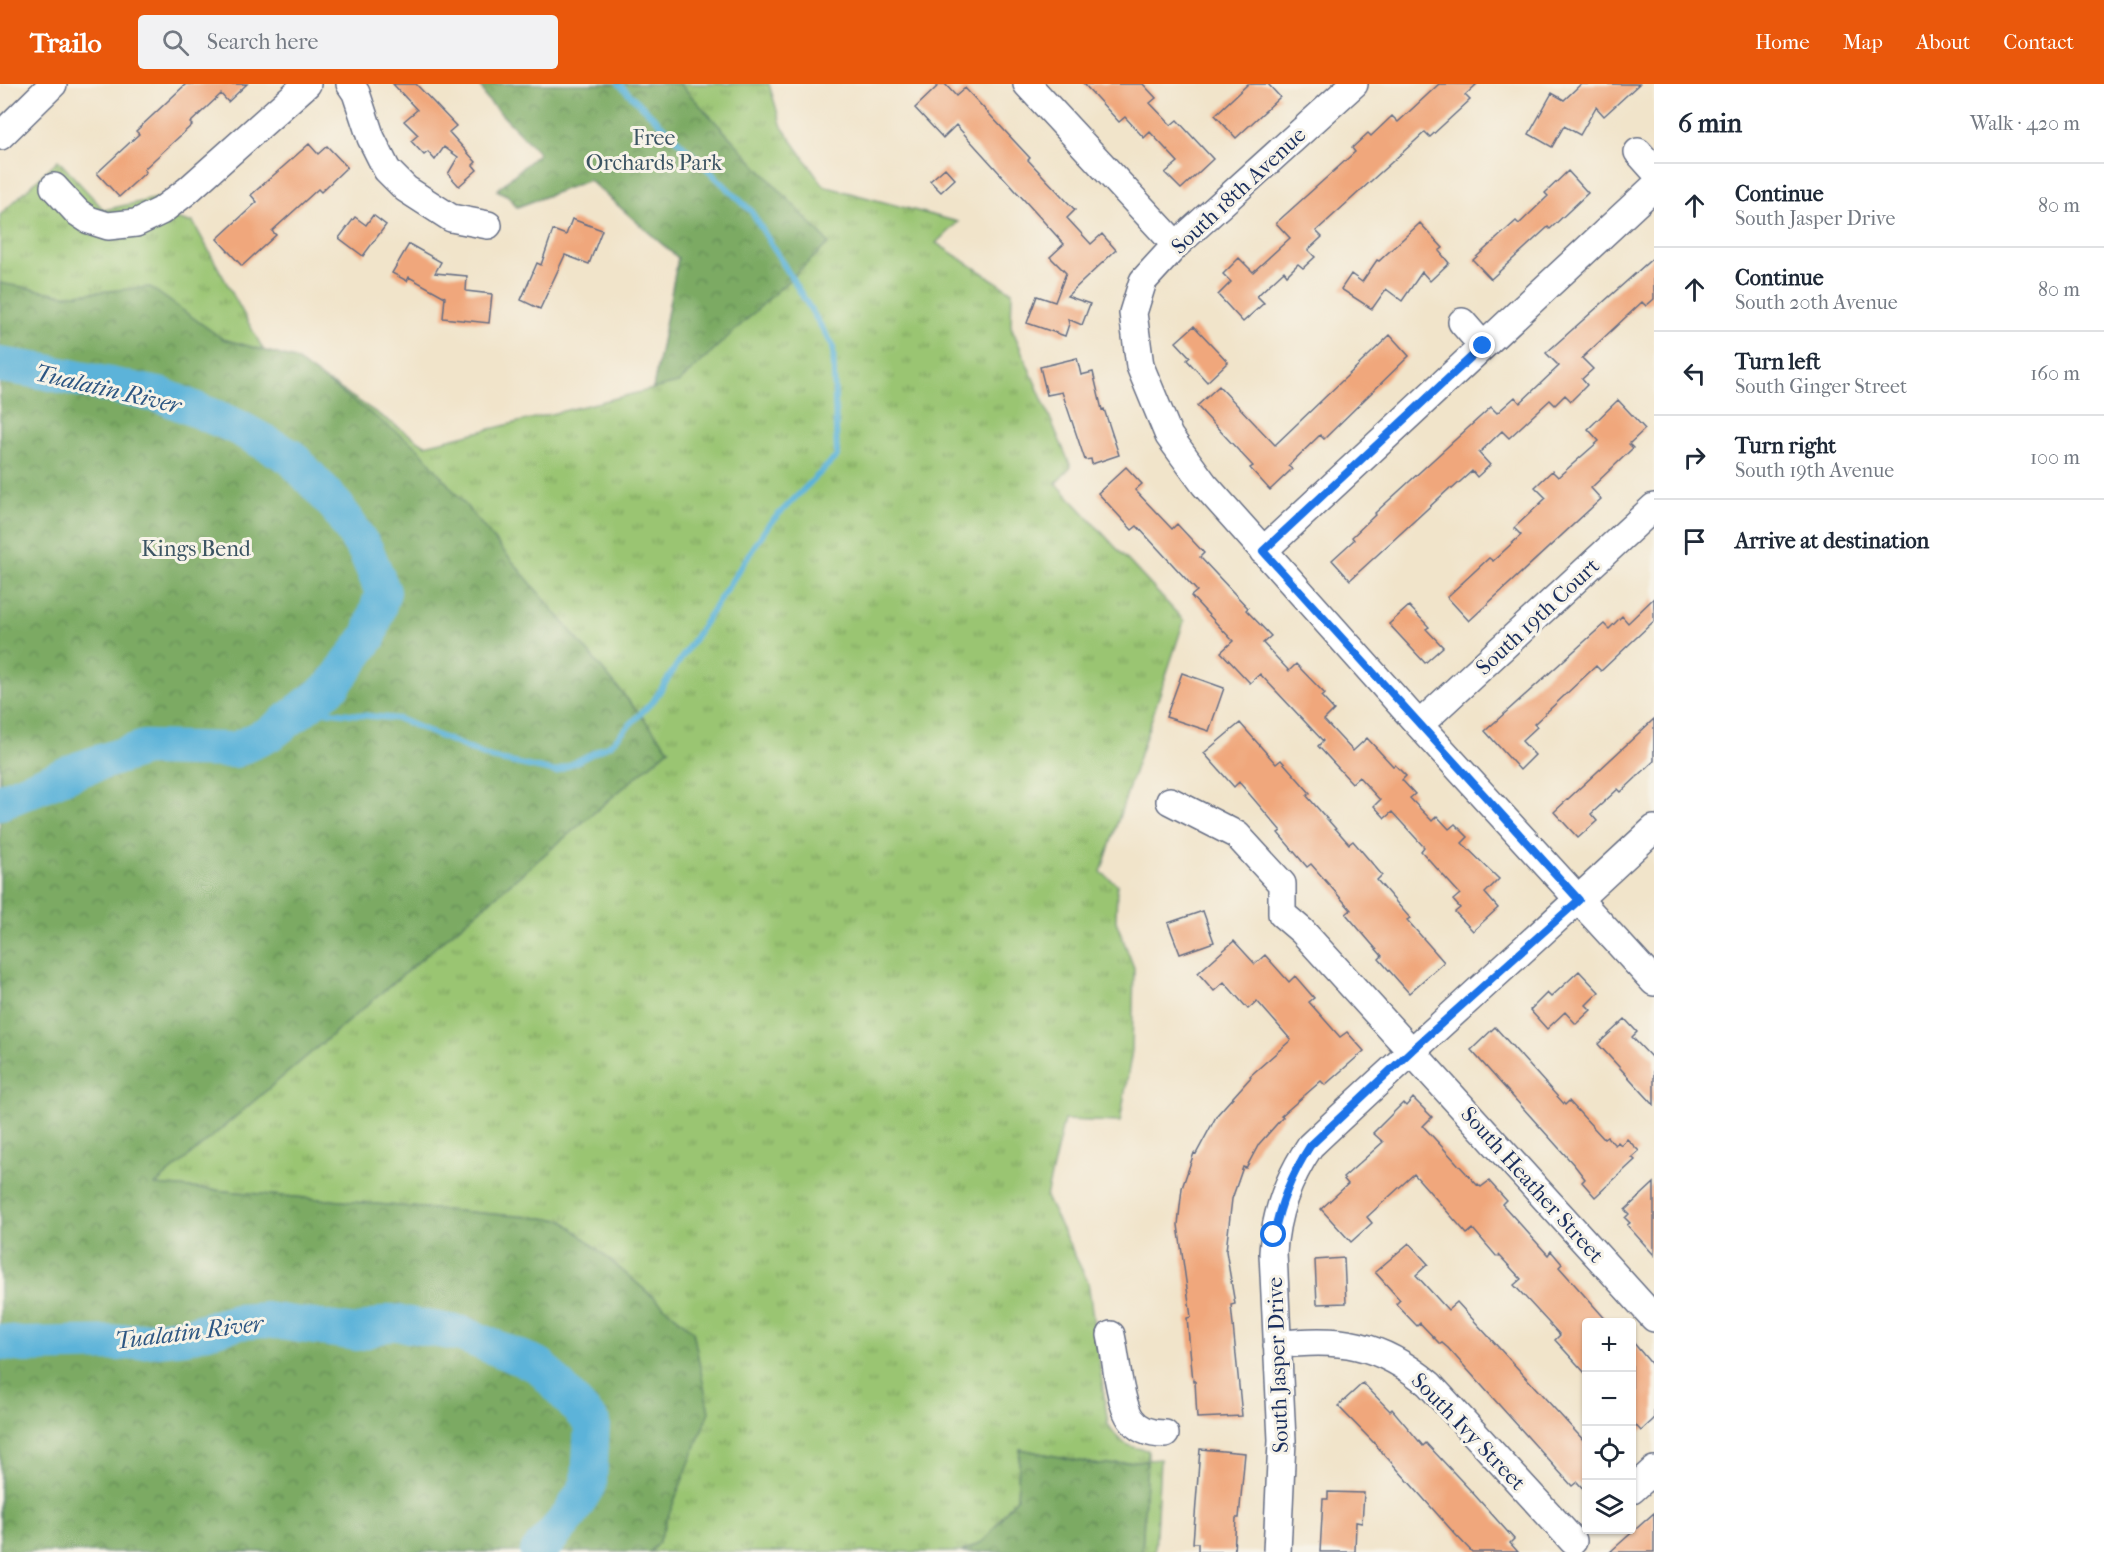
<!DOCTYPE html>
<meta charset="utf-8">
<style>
:root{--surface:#fff;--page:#f2f2f3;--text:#1f2937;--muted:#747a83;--line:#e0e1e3;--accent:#ea580c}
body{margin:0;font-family:"IM FELL French Canon",serif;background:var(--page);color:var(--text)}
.controls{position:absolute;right:18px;bottom:18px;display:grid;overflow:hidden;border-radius:6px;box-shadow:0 2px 4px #0004}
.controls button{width:54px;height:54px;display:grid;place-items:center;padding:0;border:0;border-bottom:2px solid var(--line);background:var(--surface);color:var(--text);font:30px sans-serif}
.stop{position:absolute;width:18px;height:18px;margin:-14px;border:4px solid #1a73e8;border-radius:50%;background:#fff}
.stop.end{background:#1a73e8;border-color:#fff;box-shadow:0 2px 6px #0008}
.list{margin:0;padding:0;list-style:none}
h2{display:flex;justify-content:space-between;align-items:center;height:78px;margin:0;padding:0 24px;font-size:26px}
h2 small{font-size:20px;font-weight:400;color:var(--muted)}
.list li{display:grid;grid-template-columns:39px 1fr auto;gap:18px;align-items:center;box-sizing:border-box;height:84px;padding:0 24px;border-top:2px solid var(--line)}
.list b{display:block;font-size:22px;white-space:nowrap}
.list p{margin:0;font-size:20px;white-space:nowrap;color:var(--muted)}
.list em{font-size:20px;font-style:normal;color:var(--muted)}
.icon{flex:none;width:33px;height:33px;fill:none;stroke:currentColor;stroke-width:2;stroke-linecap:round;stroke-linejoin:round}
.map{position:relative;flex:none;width:1654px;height:1468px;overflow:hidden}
header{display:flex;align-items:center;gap:36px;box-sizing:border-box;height:84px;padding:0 30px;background:var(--accent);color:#fff}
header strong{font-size:28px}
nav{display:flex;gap:33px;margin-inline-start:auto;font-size:21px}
.search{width:420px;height:54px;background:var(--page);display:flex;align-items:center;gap:15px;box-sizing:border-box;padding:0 21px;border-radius:6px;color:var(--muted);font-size:22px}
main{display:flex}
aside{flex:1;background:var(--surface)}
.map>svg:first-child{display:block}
.grass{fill:url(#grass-tufts);stroke:#5a7a68;stroke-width:1.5}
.forest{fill:url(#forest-crowns);stroke:#4b6c61;stroke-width:1.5}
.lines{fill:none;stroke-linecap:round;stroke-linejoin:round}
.stream{stroke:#5cb3d9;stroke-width:6}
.river{stroke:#5cb3d9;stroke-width:36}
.building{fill:#f0a77b}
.minor-casing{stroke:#666e84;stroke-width:30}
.minor{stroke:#fff;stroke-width:27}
.route{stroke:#1a73e8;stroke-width:8}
.labels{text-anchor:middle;stroke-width:6;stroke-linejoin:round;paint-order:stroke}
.park-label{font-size:22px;fill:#3b5463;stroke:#f7f3e8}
.street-label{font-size:22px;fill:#1b2f5e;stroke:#f7f3e8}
.water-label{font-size:24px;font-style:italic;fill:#2e5783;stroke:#f7f3e8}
</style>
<header>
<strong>Trailo</strong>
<div class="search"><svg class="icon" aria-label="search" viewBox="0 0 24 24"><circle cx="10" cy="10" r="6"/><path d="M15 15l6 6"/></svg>Search here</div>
<nav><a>Home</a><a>Map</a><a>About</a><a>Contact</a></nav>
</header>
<main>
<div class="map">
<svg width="1654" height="1468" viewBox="0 0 1654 1468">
<defs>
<pattern id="grass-tufts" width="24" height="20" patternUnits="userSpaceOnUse" patternTransform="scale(1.5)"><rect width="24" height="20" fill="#9ac572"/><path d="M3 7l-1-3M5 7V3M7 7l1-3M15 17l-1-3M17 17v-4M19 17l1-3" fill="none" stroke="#7da061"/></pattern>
<pattern id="forest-crowns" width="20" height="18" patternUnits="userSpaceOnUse" patternTransform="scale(1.5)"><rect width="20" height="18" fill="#7baa64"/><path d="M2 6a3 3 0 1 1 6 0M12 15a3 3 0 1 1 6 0" fill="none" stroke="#648b56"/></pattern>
</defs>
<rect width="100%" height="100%" fill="#f7f3e8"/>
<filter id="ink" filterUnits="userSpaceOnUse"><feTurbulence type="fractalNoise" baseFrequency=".0167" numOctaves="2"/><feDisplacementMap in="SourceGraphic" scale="12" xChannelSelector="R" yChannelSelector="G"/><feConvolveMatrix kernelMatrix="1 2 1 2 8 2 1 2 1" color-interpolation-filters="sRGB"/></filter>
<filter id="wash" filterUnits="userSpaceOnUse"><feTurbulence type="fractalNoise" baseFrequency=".008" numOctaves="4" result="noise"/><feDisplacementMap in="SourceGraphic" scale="24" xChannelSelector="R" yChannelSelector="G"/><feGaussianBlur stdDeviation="1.35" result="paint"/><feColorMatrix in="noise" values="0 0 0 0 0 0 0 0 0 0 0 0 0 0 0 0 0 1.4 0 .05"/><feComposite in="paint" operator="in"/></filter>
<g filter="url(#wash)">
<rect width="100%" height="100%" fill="#f1e4ca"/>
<path class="grass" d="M480 0H769L782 43 824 102 958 138 936 159 1012 208 1011 242 1071 383 1056 399 1184 537 1101 788 1117 800 1116 837 1134 884 1132 966 1120 1038 1064 1036 1046 1113 1088 1198 1108 1340C1118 1357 1128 1364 1148 1366V1376L1160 1375 1155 1468H1142L1147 1376 1100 1381 1020 1365 1017 1413 984 1457 961 1468H650L658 1459 563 1136 154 1101 669 665 0 712V131L58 76 104 126 158 114C168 128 174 139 193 138L269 276 334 301 425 361 653 305 678 174 589 96 517 123 509 112 497 106 539 69 486 14Z"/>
<path class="forest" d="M480 0H680L829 159 678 299 653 305 678 174 589 96 517 123 509 112 497 106 539 69 486 14Z
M0 199 65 211 150 203 223 255 295 275 417 363 669 665 155 1101 563 1136 693 1247 709 1328 658 1459 650 1468H0Z
M1020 1365 1099 1381 1147 1376 1142 1468H961L984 1457 1017 1413Z"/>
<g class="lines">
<path class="stream" d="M302 625 399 635 491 674 556 688 611 660 654 616 769 440 837 372 833 262 751 127 619 0"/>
<path class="river" d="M0 281 41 287 163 312 235 342 291 373 337 423 366 467 383 508 369 552 332 602 271 649 235 666 145 664 80 685 0 718
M0 1258 23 1261 118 1259 185 1252 237 1238 266 1236 357 1249 392 1238 462 1250 540 1282 592 1339 589 1399 570 1431 538 1468"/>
</g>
<g id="blocks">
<path class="building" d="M186 0H247L228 18 221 10 190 39 192 41 144 85 146 88 119 113 97 89 139 50 136 47Z
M393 0H416L456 42 449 48 476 78 473 81 477 86 459 102 448 90 458 73 444 63 435 76 428 68 424 71 411 57 418 51 404 37 417 26Z
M940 0H945L956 12 965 4 1030 74 1028 76 1075 126 1067 134 1091 160 1102 150 1116 166 1067 212 1090 220 1082 241 1068 235 1069 240 1065 252 1027 239 1037 212 1055 218 1066 189 1050 173 1064 160 956 41 943 54 915 24Z
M1084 0H1143L1156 14 1150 19 1171 41 1177 36 1213 75 1181 105 1165 89 1178 78 1150 48 1144 54 1125 33 1119 38Z
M1248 0H1268L1280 13 1236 54 1215 31Z
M1439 0H1477L1465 11 1470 16 1430 53 1425 48 1316 147 1322 153 1308 166 1315 173 1303 184 1298 180 1287 191 1284 187 1257 212 1264 219 1243 238 1218 211 1231 198 1223 190 1239 174 1253 188 1290 154 1276 139 1355 68 1352 64 1368 49 1371 52 1392 32 1398 38Z
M1581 0H1639L1604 32 1596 23 1580 51 1564 42 1552 63 1529 50 1552 9 1564 16Z
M309 60 318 70 327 62 347 83 321 108 318 105 272 147 276 151 242 182 217 155 257 118 251 111Z
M945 84 955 95 941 108 930 97Z
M1568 87 1588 109 1550 145 1548 143 1491 195 1473 176 1516 137 1519 140 1548 112 1545 109Z
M373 131 386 141 363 172 339 154 355 133 366 141Z
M572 135 602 146 589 180 565 171 540 225 521 216 537 179 541 181 553 146 566 151Z
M1420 139 1443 164 1439 167 1449 179 1430 197 1422 188 1402 217 1386 205 1372 225 1341 205 1351 190 1362 198 1377 176 1379 177Z
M409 160 441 178 435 189 467 192 466 207 492 210 489 239 443 234 445 213 409 193 407 197 392 189Z
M1654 173V215L1646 222 1642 218 1582 274 1593 285 1582 295 1587 301 1571 317 1565 311 1555 321 1550 316 1509 354 1502 347 1479 369 1490 381 1477 393 1472 387 1452 405 1450 404 1350 496 1332 476 1354 456 1352 453 1376 430 1375 429 1491 323 1497 329 1515 313 1520 319 1559 282 1546 269Z
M1194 242 1228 278 1207 298 1187 276 1190 273 1176 258Z
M1390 251 1409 272 1324 355 1320 351 1288 382 1292 385 1270 406 1250 384 1253 382 1197 322 1219 302 1275 361Z
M1077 274 1081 291 1093 288 1102 326 1104 325 1119 371 1092 380 1091 375 1085 376 1062 308 1047 311 1040 283Z
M1618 316 1645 345 1629 360 1633 364 1591 404 1601 415 1469 537 1447 513 1489 474 1493 477 1521 451 1514 444 1546 414 1535 403 1552 387 1558 393 1599 357 1588 345Z
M1126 383 1142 400 1135 406 1172 445 1177 440 1204 469 1200 473 1248 524 1246 526 1271 552 1263 559 1289 587 1296 580 1325 610 1322 613 1334 626 1324 636 1353 667 1367 654 1393 682 1395 681 1406 692 1402 696 1415 710 1410 714 1432 737 1437 732 1449 745 1455 740 1468 753 1462 759 1499 795 1485 809 1498 824 1473 847 1455 828 1460 824 1453 816 1460 810 1421 767 1424 763 1392 728 1385 734 1374 722 1380 716 1359 693 1352 699 1318 662 1323 657 1260 590 1250 599 1221 568 1233 557 1191 512 1197 507 1137 442 1132 446 1098 409Z
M1654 514V537L1601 587 1596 582 1534 640 1537 643 1522 657 1535 671 1520 686 1485 647 1604 540 1609 545 1622 532 1628 539Z
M1409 522 1429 543 1426 545 1443 563 1425 579 1389 540Z
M1182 589 1224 604 1209 647 1166 633Z
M1654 635V677L1621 708 1618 705 1591 730 1597 737 1578 754 1554 728Z
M1240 639 1276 680 1281 676 1310 709 1307 712 1349 760 1353 757 1382 791 1377 796 1410 834 1407 836 1444 878 1409 909 1379 875 1382 872 1346 830 1351 826 1311 780 1307 783 1278 749 1281 747 1239 698 1234 703 1204 669Z
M1203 827 1214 858 1180 870 1168 839Z
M1234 857 1255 880 1265 871 1289 898 1295 892 1314 914 1309 918 1340 953 1347 948 1364 967 1325 1001 1321 997 1281 1032 1283 1033 1259 1060 1246 1084 1243 1083 1232 1115 1226 1167 1235 1220 1231 1221 1242 1332 1197 1334 1195 1297H1193L1187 1234 1191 1233 1178 1141 1182 1104 1194 1069 1196 1070 1217 1031 1251 993 1250 992 1291 956 1257 917 1248 925 1224 898 1214 907 1198 889Z
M1579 887 1599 908 1586 921 1591 926 1576 940 1565 928 1547 945 1530 926 1547 909 1551 913Z
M1625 935 1637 948 1632 953 1654 976V1021L1598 960Z
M1495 943 1565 1021 1569 1017 1604 1055 1607 1053 1615 1061 1618 1058 1621 1061 1627 1055 1639 1067 1632 1073 1635 1076 1595 1113 1582 1098 1585 1095 1575 1082 1471 966Z
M1413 1014 1432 1033 1423 1042 1477 1101 1478 1100 1481 1103 1489 1097 1506 1116 1502 1120 1548 1171 1551 1167 1562 1180 1559 1183 1609 1239H1587V1291L1555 1256 1560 1251 1514 1201 1521 1195 1499 1171 1497 1173 1473 1145 1467 1150 1414 1090 1367 1133 1372 1139 1351 1158 1321 1125 1348 1100 1343 1094 1383 1058 1373 1049 1403 1019 1406 1022Z
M1654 1099V1171L1627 1141 1630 1139 1625 1134 1629 1130 1625 1126Z
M1409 1159 1428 1180 1416 1191 1448 1226 1457 1218 1587 1360V1409L1577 1398 1572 1402 1448 1264 1442 1259 1440 1260 1420 1239 1417 1242 1396 1220 1400 1216 1375 1188Z
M1344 1174 1346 1219 1317 1220 1315 1176Z
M1632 1257 1654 1283V1335L1641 1347 1632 1337Z
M1363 1299 1390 1327 1392 1325 1423 1362 1426 1359 1471 1407 1514 1455 1510 1459 1518 1468H1472L1455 1450 1374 1359 1338 1322Z
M1200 1365 1245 1369 1239 1434H1236L1234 1468H1198V1459H1193Z
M1328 1408 1364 1409 1362 1439 1356 1438 1355 1468H1320L1323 1415H1328Z
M1654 1429V1468H1610L1619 1460Z"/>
</g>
</g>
<g filter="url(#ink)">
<use href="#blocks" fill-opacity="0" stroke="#666e84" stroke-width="1.5"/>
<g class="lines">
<g class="minor-casing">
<path id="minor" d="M350 0 356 9 371 54 387 86 406 105 451 134 488 141
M1027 0 1176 161
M1354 0 1176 161 1143 197 1133 229 1140 282 1169 352 1204 400 1419 641 1654 898
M0 52 53 0
M1638 68 1654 86
M54 103 77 128 89 136 108 142 136 139 161 127 187 107 307 0
M1462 238 1483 262
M1263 467 1654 103
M1419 641 1654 423
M1170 717 1237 751 1282 800V830L1302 847 1654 1234
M1111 1251C1114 1265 1116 1279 1118 1293 1124 1323 1127 1350 1165 1350
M1277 1261C1339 1253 1380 1259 1429 1300L1573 1457
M1632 1406 1654 1386
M1277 1468 1282 1356 1273 1169C1275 1129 1288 1095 1310 1062 1423 955 1540 852 1654 745"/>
</g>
<use href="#minor" class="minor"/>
</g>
</g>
<g class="lines" filter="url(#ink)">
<path class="route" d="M1274 1151C1280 1118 1292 1090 1310 1062L1412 966 1579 816 1263 467 1483 262"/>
</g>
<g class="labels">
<g class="park-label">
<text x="654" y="61">Free<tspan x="654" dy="25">Orchards Park</tspan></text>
<text x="196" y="472">Kings Bend</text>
</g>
<g class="street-label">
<text transform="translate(1238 106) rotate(-43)" y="8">South 18th Avenue</text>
<text transform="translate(1537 532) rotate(-43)" y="8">South 19th Court</text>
<text transform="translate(1533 1100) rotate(48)" y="8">South Heather Street</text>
<text transform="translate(1277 1281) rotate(-92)" y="8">South Jasper Drive</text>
<text transform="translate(1469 1347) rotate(46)" y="8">South Ivy Street</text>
</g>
<g class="water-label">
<text transform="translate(108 305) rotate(13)" y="8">Tualatin River</text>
<text transform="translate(189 1248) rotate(-7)" y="8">Tualatin River</text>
</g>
</g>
</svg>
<div class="controls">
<button>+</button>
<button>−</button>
<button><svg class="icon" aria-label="locate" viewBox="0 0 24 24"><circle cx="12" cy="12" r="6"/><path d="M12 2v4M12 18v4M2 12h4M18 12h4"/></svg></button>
<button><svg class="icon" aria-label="layers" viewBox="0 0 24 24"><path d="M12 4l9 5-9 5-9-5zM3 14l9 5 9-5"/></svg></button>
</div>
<div class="stop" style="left:1274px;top:1151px"></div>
<div class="stop end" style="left:1483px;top:262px"></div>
</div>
<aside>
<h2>6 min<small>Walk · 420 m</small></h2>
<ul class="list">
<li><svg class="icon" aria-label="ahead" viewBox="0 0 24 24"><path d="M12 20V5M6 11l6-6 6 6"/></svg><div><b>Continue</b><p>South Jasper Drive</p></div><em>80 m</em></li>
<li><svg class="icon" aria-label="ahead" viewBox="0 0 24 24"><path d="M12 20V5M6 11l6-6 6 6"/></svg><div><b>Continue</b><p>South 20th Avenue</p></div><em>80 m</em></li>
<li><svg class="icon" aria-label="left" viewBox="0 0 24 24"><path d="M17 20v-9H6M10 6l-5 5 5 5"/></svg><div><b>Turn left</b><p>South Ginger Street</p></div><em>160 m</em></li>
<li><svg class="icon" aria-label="right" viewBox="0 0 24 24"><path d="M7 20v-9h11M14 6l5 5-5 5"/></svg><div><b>Turn right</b><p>South 19th Avenue</p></div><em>100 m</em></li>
<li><svg class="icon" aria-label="arrive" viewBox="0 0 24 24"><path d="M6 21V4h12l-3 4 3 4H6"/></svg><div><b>Arrive at destination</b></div></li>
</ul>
</aside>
</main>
